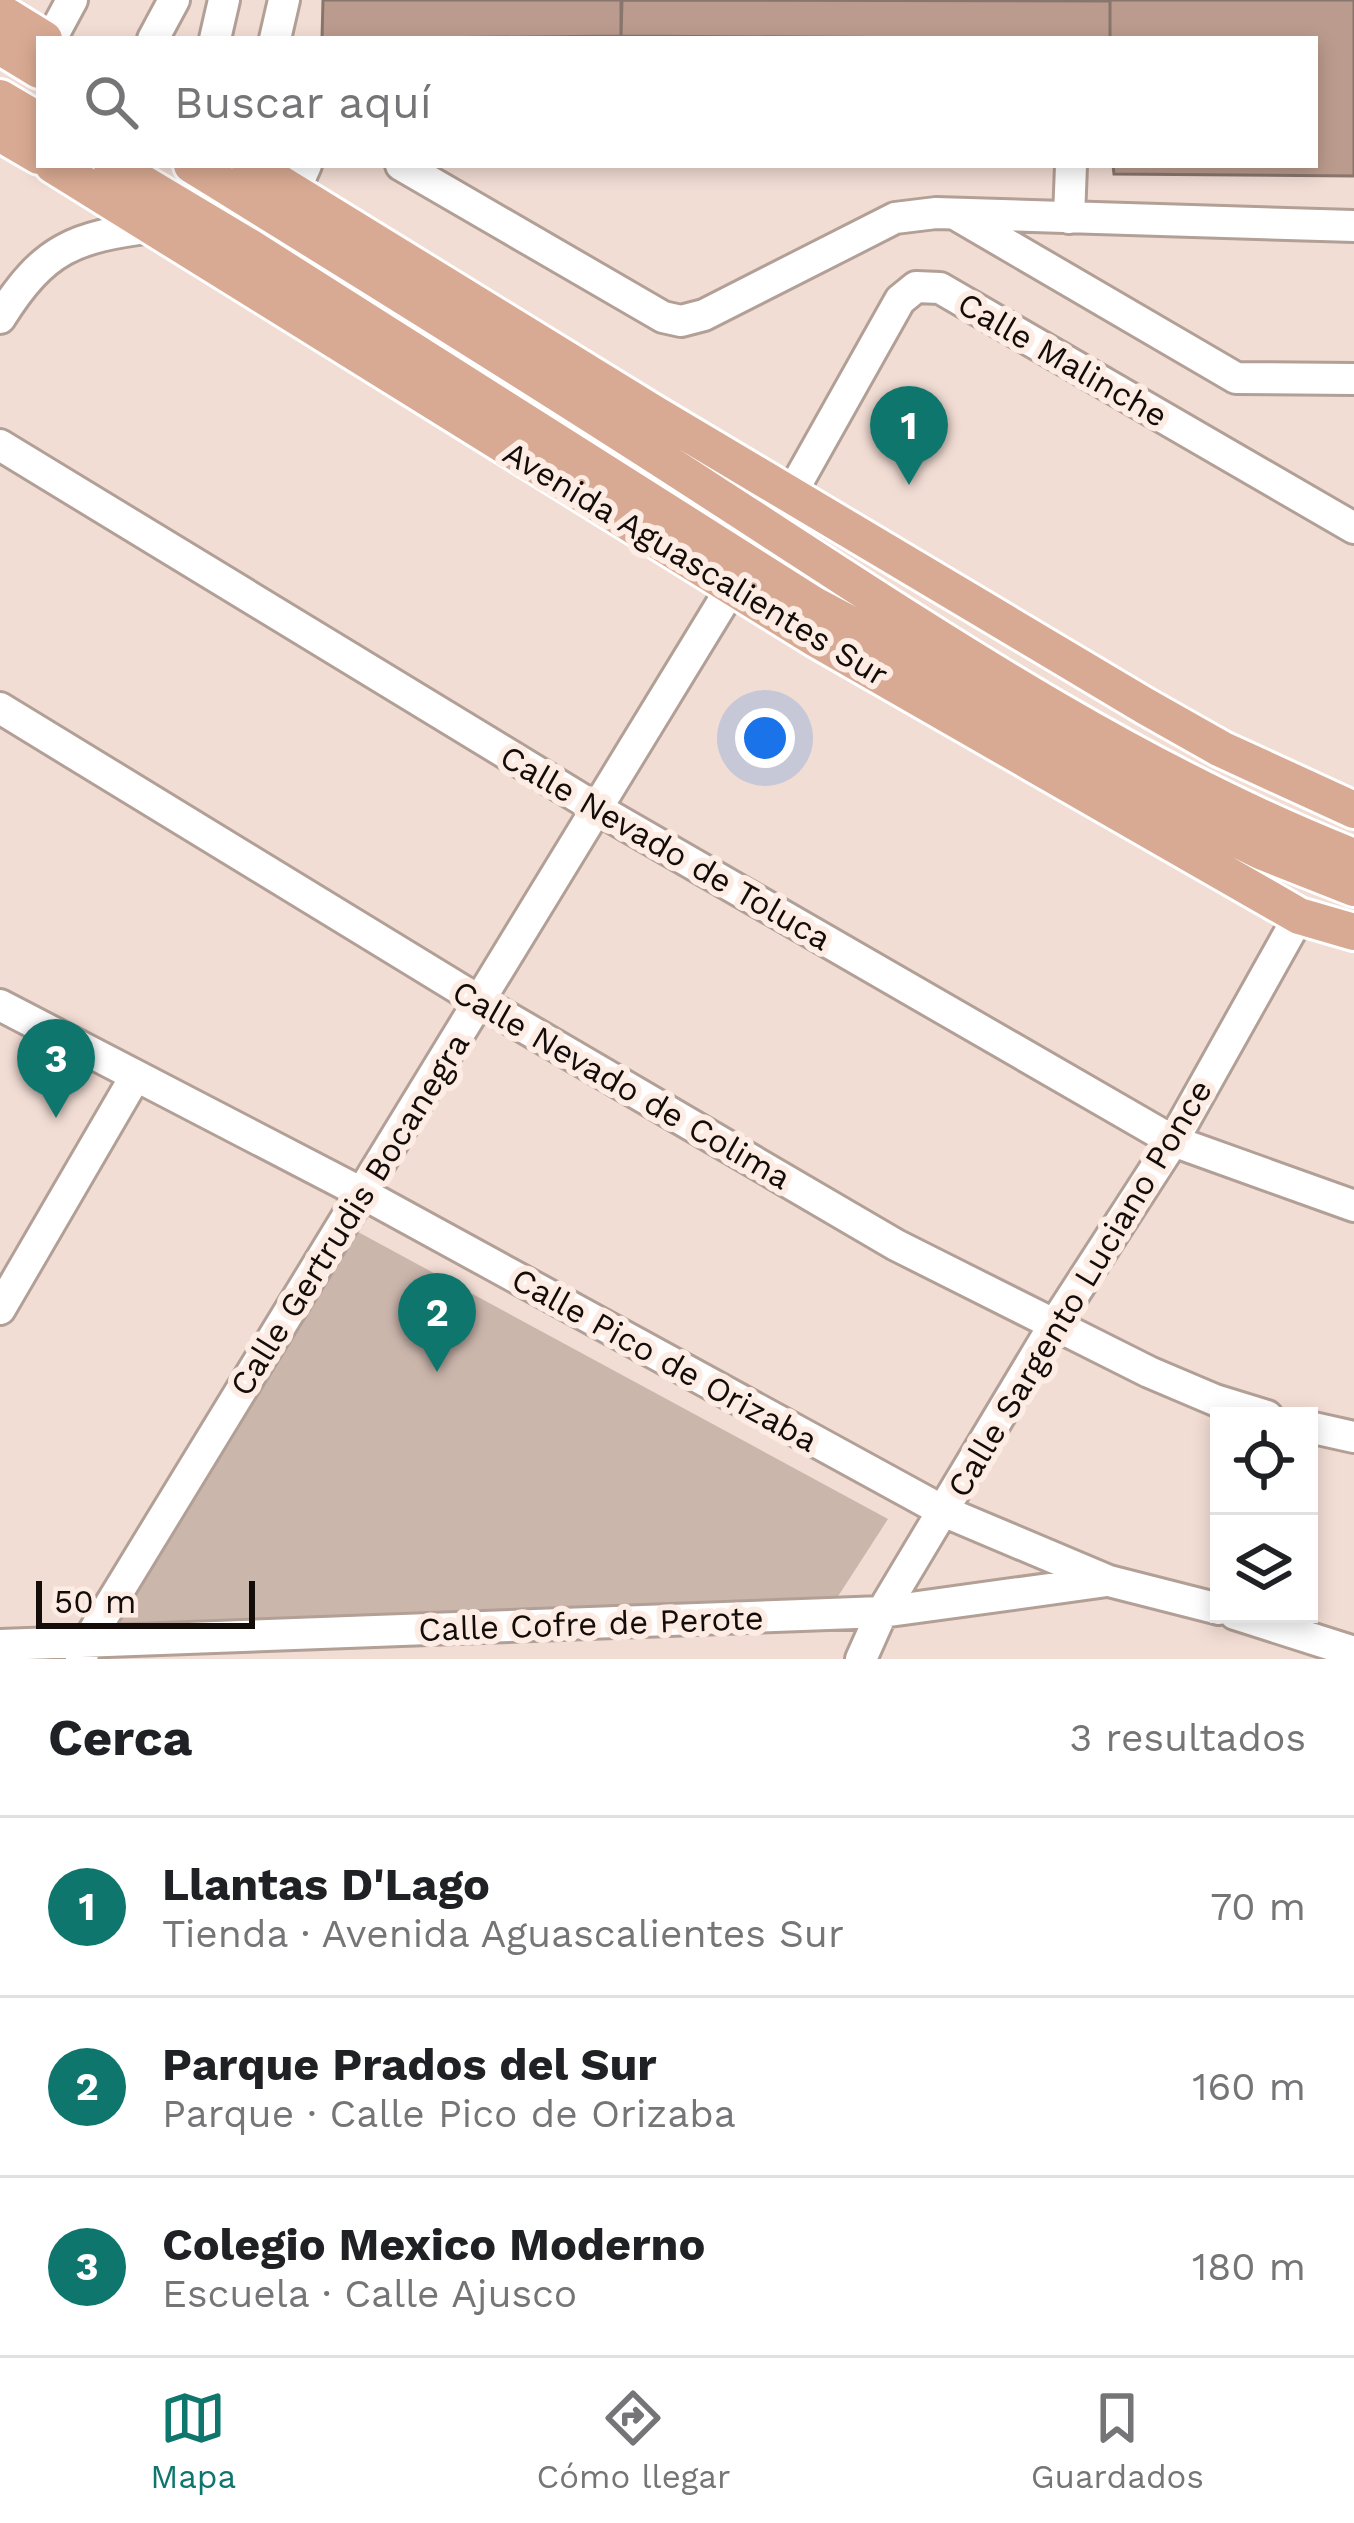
<!DOCTYPE html>
<html lang="es">
<meta charset="utf-8">
<style>
:root{--surface:#fff;--page:#f2f2f2;--text:#202124;--muted:#757577;--line:#e0e0e0;--accent:#0f766e}
body{margin:0;font-family:"Work Sans",sans-serif;background:var(--page);color:var(--text)}
.controls{position:absolute;right:36px;bottom:36px;display:grid;overflow:hidden;border-radius:0px;box-shadow:0 6px 18px #0003}
.controls button{width:108px;height:108px;display:grid;place-items:center;padding:0;border:0;border-bottom:3px solid var(--line);background:var(--surface);color:var(--text);font:60px sans-serif}
.scale{position:absolute;left:36px;bottom:30px;width:219px;box-sizing:border-box;padding-left:12px;border:6px solid #130c09;border-top:0;font-size:33px;line-height:42px;white-space:nowrap;color:#130c09;-webkit-text-stroke:9px #fcece4;paint-order:stroke}
.you{position:absolute;left:765px;top:738px;width:42px;height:42px;margin:-30px;border:9px solid #fff;border-radius:50%;background:#1a73e8;box-shadow:0 0 0 18px #1a73e833}
.badge{display:grid;place-items:center;width:78px;height:78px;border-radius:50%;background:var(--accent);color:#fff;font-size:39px;font-weight:700}
.pin{position:absolute;translate:-50% -99px;filter:drop-shadow(0 3px 6px #0008)}
.pin::after{content:'';position:absolute;top:63px;width:42px;height:36px;background:inherit;clip-path:polygon(0 0,100% 0,50% 100%)}
.list{margin:0;padding:0;list-style:none}
h2{display:flex;justify-content:space-between;align-items:center;height:156px;margin:0;padding:0 48px;font-size:51px}
h2 small{font-size:39px;font-weight:400;color:var(--muted)}
.list li{display:grid;grid-template-columns:78px 1fr auto;gap:36px;align-items:center;box-sizing:border-box;height:180px;padding:0 48px;border-top:3px solid var(--line)}
.list b{display:block;font-size:45px;white-space:nowrap}
.list p{margin:0;font-size:39px;white-space:nowrap;color:var(--muted)}
.list em{font-size:39px;font-style:normal;color:var(--muted)}
.icon{flex:none;width:66px;height:66px;fill:none;stroke:currentColor;stroke-width:2;stroke-linecap:round;stroke-linejoin:round}
.map{position:relative;flex:none;width:1354px;height:1659px;overflow:hidden}
.search{position:absolute;background:var(--surface);box-shadow:0 6px 18px #0003;left:36px;right:36px;top:36px;height:132px;display:flex;align-items:center;gap:30px;box-sizing:border-box;padding:0 42px;border-radius:0px;color:var(--muted);font-size:45px}
.sheet{height:696px;background:var(--surface)}
nav{display:flex;justify-content:space-around;align-items:center;box-sizing:border-box;height:168px;border-top:3px solid var(--line);background:var(--surface);font-size:33px;color:var(--muted)}
nav a{display:grid;justify-items:center;gap:6px}
nav .on{color:var(--accent)}
.map>svg:first-child{display:block}
.green{fill:#cbb6ac}
.building{fill:#bb9b8d;stroke:#88766e;stroke-width:3}
.lines{fill:none;stroke-linecap:round;stroke-linejoin:round}
.minor-casing{stroke:#b29f96;stroke-width:36}
.major-casing{stroke:#fff;stroke-width:42}
.minor{stroke:#fff;stroke-width:30}
.major{stroke:#d9aa93;stroke-width:36}
.labels{text-anchor:middle;stroke-width:12;stroke-linejoin:round;paint-order:stroke}
.street-label{font-size:33px;fill:#130c09;stroke:#fcece4}
</style>
<div class="map">
<svg width="1354" height="1659" viewBox="0 0 1354 1659">
<rect width="100%" height="100%" fill="#f2ddd4"/>
<path class="green" d="M347 1226 888 1519 835 1601 101 1627Z"/>
<path class="building" d="M323 0H621V36L322 39Z
M622 0 1110 1V39L621 36Z
M1354 0V176L1114 174 1113 165H1315V39H1110V0Z"/>
<g class="lines">
<g class="minor-casing">
<path id="minor" d="M51 39 72 0
M153 39 174 0
M215 39 224 0
M275 39 284 0
M401 165 663 317 681 321 704 315 895 218 936 213 1354 226
M294 192 306 165
M955 214 1236 378 1354 379
M1069 218 1071 165
M0 318C44 248 74 237 153 227
M0 445 596 808 1173 1141 1354 1206
M791 494 900 300 916 287 940 288 1354 528
M0 708 481 1002 896 1245 1149 1372 1215 1400 1267 1416
M0 1005 360 1192 943 1511 1109 1581 1219 1609
M0 1309 135 1077
M1309 1427 1354 1437
M1235 1614 1354 1652
M0 1645 882 1612 1107 1581
M81 1659 88 1641 732 587
M861 1659 882 1612 1054 1325 1173 1141 1299 916"/>
</g>
<g class="major-casing">
<path id="major" d="M0 12 44 39
M0 46 39 70
M0 98 39 121
M0 133 39 156
M53 165 816 639 1299 916 1354 932
M112 165 251 248 814 605 981 694 1184 813 1263 852 1354 888
M192 165C367 273 543 382 715 494 919 626 1127 768 1354 857
M250 165 655 414 1145 706 1221 749 1354 810"/>
</g>
<use href="#minor" class="minor"/>
<use href="#major" class="major"/>
</g>
<g class="labels">
<g class="street-label">
<text transform="translate(1063 359) rotate(30)" y="12">Calle Malinche</text>
<text transform="translate(696 563) rotate(31)" y="12">Avenida Aguascalientes Sur</text>
<text transform="translate(666 847) rotate(30)" y="12">Calle Nevado de Toluca</text>
<text transform="translate(622 1084) rotate(30)" y="12">Calle Nevado de Colima</text>
<text transform="translate(349 1214) rotate(-58)" y="12">Calle Gertrudis Bocanegra</text>
<text transform="translate(1079 1288) rotate(-59)" y="12">Calle Sargento Luciano Ponce</text>
<text transform="translate(665 1359) rotate(29)" y="12">Calle Pico de Orizaba</text>
<text transform="translate(591 1623) rotate(-2)" y="12">Calle Cofre de Perote</text>
</g>
</g>
</svg>
<div class="controls">
<button><svg class="icon" aria-label="locate" viewBox="0 0 24 24"><circle cx="12" cy="12" r="6"/><path d="M12 2v4M12 18v4M2 12h4M18 12h4"/></svg></button>
<button><svg class="icon" aria-label="layers" viewBox="0 0 24 24"><path d="M12 4l9 5-9 5-9-5zM3 14l9 5 9-5"/></svg></button>
</div>
<div class="scale">50 m</div>
<div class="you"></div>
<div class="pin badge" style="left:909px;top:485px">1</div>
<div class="pin badge" style="left:437px;top:1372px">2</div>
<div class="pin badge" style="left:56px;top:1118px">3</div>
<div class="search"><svg class="icon" aria-label="search" viewBox="0 0 24 24"><circle cx="10" cy="10" r="6"/><path d="M15 15l6 6"/></svg>Buscar aquí</div>
</div>
<section class="sheet">
<h2>Cerca<small>3 resultados</small></h2>
<ul class="list">
<li><span class="badge">1</span><div><b>Llantas D'Lago</b><p>Tienda · Avenida Aguascalientes Sur</p></div><em>70 m</em></li>
<li><span class="badge">2</span><div><b>Parque Prados del Sur</b><p>Parque · Calle Pico de Orizaba</p></div><em>160 m</em></li>
<li><span class="badge">3</span><div><b>Colegio Mexico Moderno</b><p>Escuela · Calle Ajusco</p></div><em>180 m</em></li>
</ul>
</section>
<nav>
<a class="on"><svg class="icon" aria-label="map" viewBox="0 0 24 24"><path d="M3 6l6-2 6 2 6-2v14l-6 2-6-2-6 2zM9 4v14M15 6v14"/></svg>Mapa</a>
<a><svg class="icon" aria-label="directions" viewBox="0 0 24 24"><path d="M12 3l9 9-9 9-9-9zM9 14v-3h6M13 9l2 2-2 2"/></svg>Cómo llegar</a>
<a><svg class="icon" aria-label="saved" viewBox="0 0 24 24"><path d="M7 4h10v16l-5-4-5 4z"/></svg>Guardados</a>
</nav>
